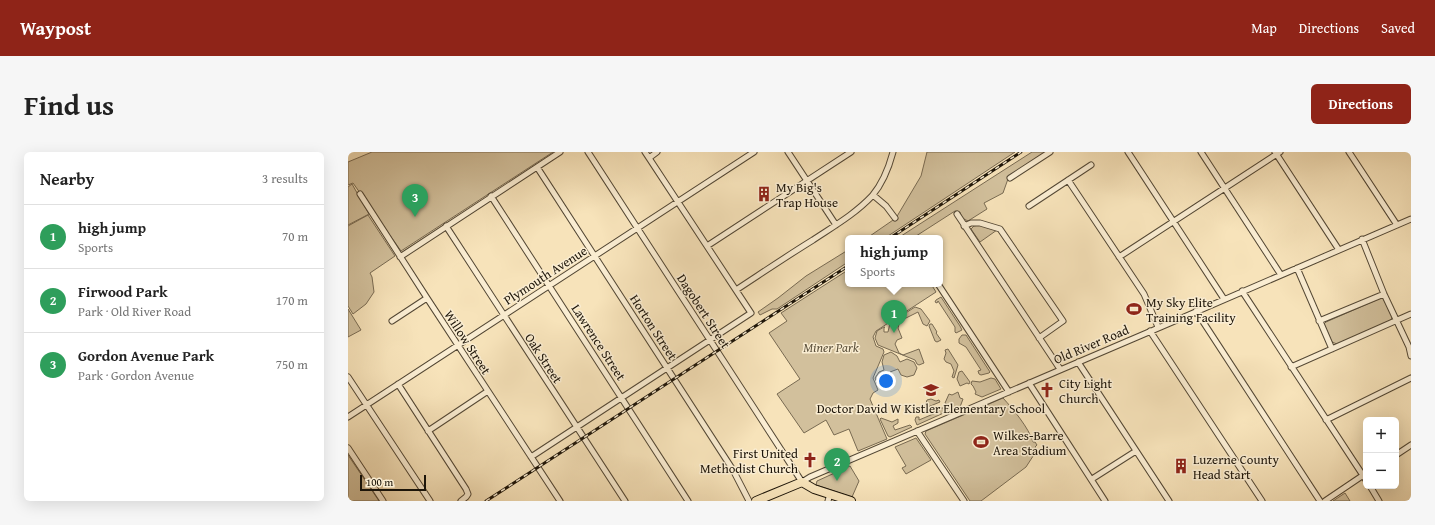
<!DOCTYPE html>
<meta charset="utf-8">
<style>
:root{--surface:#fff;--page:#f6f6f6;--text:#222;--muted:#767676;--line:#e0e0e0;--accent:#8f2418}
body{margin:0;font-family:"Gentium Book Plus",serif;background:var(--page);color:var(--text)}
.controls{position:absolute;right:12px;bottom:12px;display:grid;overflow:hidden;border-radius:6px;box-shadow:0 4px 16px #0002}
.controls button{width:36px;height:36px;display:grid;place-items:center;padding:0;border:0;border-bottom:1px solid var(--line);background:var(--surface);color:var(--text);font:20px sans-serif}
.scale{position:absolute;left:12px;bottom:10px;width:66px;box-sizing:border-box;padding-left:4px;border:2px solid #1d1509;border-top:0;font-size:11px;line-height:14px;white-space:nowrap;color:#1d1509;-webkit-text-stroke:3px #faedd2;paint-order:stroke}
.you{position:absolute;left:538px;top:229px;width:14px;height:14px;margin:-10px;border:3px solid #fff;border-radius:50%;background:#1a73e8;box-shadow:0 0 0 6px #1a73e833}
.badge{display:grid;place-items:center;width:26px;height:26px;border-radius:50%;background:var(--accent);color:#fff;font-size:13px;font-weight:700}
.pin{position:absolute;translate:-50% -33px;filter:drop-shadow(0 1px 2px #0008)}
.pin::after{content:'';position:absolute;top:21px;width:14px;height:12px;background:inherit;clip-path:polygon(0 0,100% 0,50% 100%)}
.popup{position:absolute;left:497px;top:83px;width:98px;height:52px;box-sizing:border-box;display:grid;place-content:center;border-radius:6px;background:var(--surface);filter:drop-shadow(0 1px 3px #0005);font-size:13px;white-space:nowrap;color:var(--muted)}
.popup b{font-size:15px;color:var(--text)}
.popup::after{content:'';position:absolute;left:50%;top:100%;margin-left:-8px;border:8px solid transparent;border-top-color:var(--surface)}
.list{margin:0;padding:0;list-style:none}
h2{display:flex;justify-content:space-between;align-items:center;height:52px;margin:0;padding:0 16px;font-size:17px}
h2 small{font-size:13px;font-weight:400;color:var(--muted)}
.list li{display:grid;grid-template-columns:26px 1fr auto;gap:12px;align-items:center;box-sizing:border-box;height:64px;padding:0 16px;border-top:1px solid var(--line)}
.list b{display:block;font-size:15px;white-space:nowrap}
.list p{margin:0;font-size:13px;white-space:nowrap;color:var(--muted)}
.list em{font-size:13px;font-style:normal;color:var(--muted)}
.map{position:relative;flex:none;width:1063px;height:349px;overflow:hidden;border-radius:6px}
header{display:flex;align-items:center;gap:24px;box-sizing:border-box;height:56px;padding:0 20px;background:var(--accent);color:#fff}
header strong{font-size:19px}
nav{display:flex;gap:22px;margin-inline-start:auto;font-size:14px}
.intro{display:flex;align-items:center;justify-content:space-between;box-sizing:border-box;height:96px;padding:0 24px}
h1{margin:0;font-size:28px}
.button{padding:10px 18px;border-radius:6px;background:var(--accent);color:#fff;font-size:14px;font-weight:700}
main{display:flex;gap:24px;padding:0 24px}
aside{flex:1;background:var(--surface);border-radius:6px;box-shadow:0 4px 16px #0002}
.map>svg:first-child{display:block}
.green{fill:#d2c09c;stroke:#786a52}
.lines{fill:none;stroke-linecap:round;stroke-linejoin:round}
.street-casing{stroke:#544835;stroke-width:7}
.primary-casing{stroke:#1d1509;stroke-width:10}
.street{stroke:#faedd2;stroke-width:5}
.primary{stroke:#f7e3ba;stroke-width:8}
.rail-casing{stroke:#1d1509;stroke-width:3}
.rail{stroke:#faedd2;stroke-width:1.5;stroke-dasharray:4.5;stroke-linecap:butt}
.labels{text-anchor:middle;stroke-width:3;stroke-linejoin:round;paint-order:stroke}
.poi-label{font-size:13px;fill:#1d1509;stroke:#faedd2;text-anchor:start}
.street-label{font-size:13px;fill:#1d1509;stroke:#faedd2}
.park-label{font-size:13px;font-style:italic;fill:#5c513c;stroke:#faedd2}
</style>
<header>
<strong>Waypost</strong>
<nav><a>Map</a><a>Directions</a><a>Saved</a></nav>
</header>
<div class="intro"><h1>Find us</h1><a class="button">Directions</a></div>
<main>
<aside>
<h2>Nearby<small>3 results</small></h2>
<ul class="list">
<li><span class="badge" style="background:#2e9e5b">1</span><div><b>high jump</b><p>Sports</p></div><em>70 m</em></li>
<li><span class="badge" style="background:#2e9e5b">2</span><div><b>Firwood Park</b><p>Park · Old River Road</p></div><em>170 m</em></li>
<li><span class="badge" style="background:#2e9e5b">3</span><div><b>Gordon Avenue Park</b><p>Park · Gordon Avenue</p></div><em>750 m</em></li>
</ul>
</aside>
<div class="map">
<svg width="1063" height="349" viewBox="0 0 1063 349">
<rect width="100%" height="100%" fill="#f7e3ba"/>
<filter id="stains"><feTurbulence type="fractalNoise" baseFrequency=".005" numOctaves="4"/><feColorMatrix values="0 0 0 0 .2 0 0 0 0 .09 0 0 0 0 .02 0 0 0 .5 -.17"/></filter>
<radialGradient id="worn" r=".72"><stop offset=".6" stop-color="#630" stop-opacity="0"/><stop offset="1" stop-color="#630" stop-opacity=".3"/></radialGradient>
<path class="green" d="M24 0H205L53 99 5 31 0 33V10Z
M579 0H667L537 86H519L548 66 573 24Z
M684 0H697L661 24 655 41 636 51 639 57 620 69 614 66 612 60 607 59 565 86H550Z
M4 32 21 62 0 73V35Z
M20 63 47 104 22 121 24 125 26 140 18 152 5 162 0 154V74Z
M631 73 649 78 632 90 623 77 626 74Z
M500 98V110L429 157H424L412 163 410 160 430 146 458 124Z
M500 118V132H583L588 140 528 179 525 185 528 194 535 197 536 200 525 226 530 238 525 241 522 247 539 287 510 299 501 277 486 283 478 268 456 281 429 242 452 227 421 181 439 169 433 161Z
M593 145 612 174 614 178 608 181 607 180V175L592 152 590 149 589 151 587 150 588 148Z
M1033 146H1035L1044 165 1043 168 989 192 984 190 976 172 978 170Z
M567 155 573 157 582 169 579 174 575 172 570 160 552 169 550 176 554 186 549 188 547 192 551 201 555 203 571 197 576 211 571 213 569 212 567 208 530 193 527 186 529 179 536 175H537L536 176V180H540L542 171Z
M0 157 13 178 0 185Z
M582 172H584L589 180 588 181 593 188 589 190 587 189 581 174Z
M614 183H618L642 220 641 221 633 223 631 222 630 219 633 218 618 195 611 191V187Z
M600 197 610 213 606 226 604 225 606 219 603 212 598 210 596 207 598 201 597 198Z
M543 200 549 204 552 210 559 207 566 210 569 216 566 223 559 225 553 223 550 217 542 220 546 226 543 232 537 235 530 233 527 226 531 220 536 218 534 210 536 203Z
M614 219 622 230 621 232 619 231 612 234 609 227 611 220Z
M643 226 647 227 653 237 634 245 627 242 628 240 625 234 623 232 624 229 632 230Z
M610 240 612 246 615 247 612 255 604 258 600 253 597 251 601 242 604 243Z
M655 246C665 257 681 276 685 290H687L689 293 687 295 689 298 678 315 633 349H622L577 282 578 279Z
M583 247 588 249 591 248 592 250 575 257 574 255 577 254 579 248Z
M593 256H595L600 259 569 273 567 268 568 265H571V268L590 260Z
M533 266 544 270 550 267V271L545 274 547 278 562 273 564 275 542 285 540 284 532 267Z
M568 286 583 308 558 322 554 316 558 314 547 295Z
M0 303 31 349H0Z
M502 314 511 329 504 345 468 333 469 329Z
M997 341 1002 349H985Z"/>
<g class="lines">
<g class="street-casing">
<path id="street" d="M240 0 454 330 462 325C663 239 863 154 1063 67
M440 0 488 73
M780 0 876 147
M853 0 933 123
M927 0 991 98
M1001 0 1049 73
M301 6 309 0
M189 15 385 318 401 349
M662 26 702 0
M720 28 796 142 810 175
M12 42 79 146 212 349
M525 43 538 54 547 66
M143 44 340 349
M681 54 743 13
M609 62 712 217
M98 74 277 349
M616 74 623 71H632L652 77 715 169 691 186
M1014 87 1036 142 1061 195 1063 204
M359 94 503 0
M52 105 212 0
M771 105 932 0
M949 116 984 197
M590 132 661 240
M388 138C414 121 439 104 465 88 486 74 507 62 524 44 535 31 541 15 545 0
M894 139 1018 328
M848 159 972 349
M44 169 79 146
M971 169 1036 142
M802 179 914 349
M730 210 821 349
M943 215 1063 162
M0 225 82 349
M681 231 757 349
M50 232 118 337 120 342 118 345 113 349
M0 265 406 0
M978 268 1063 226
M80 279 140 239
M569 279 616 349
M0 296 35 349
M1048 303 1063 293
M183 305 403 161 297 0
M744 327 788 299
M1022 334 1031 349
M480 349 482 342
M977 349 1017 322"/>
</g>
<g class="primary-casing">
<path id="primary" d="M408 349 454 330 466 337 503 349"/>
</g>
<use href="#street" class="street"/>
<use href="#primary" class="primary"/>
<g class="rail-casing">
<path id="rail" d="M542 86 673 0
M138 349 500 114"/>
</g>
<use href="#rail" class="rail"/>
</g>
<defs>
<g id="building-bare" transform="scale(1.2)"><path d="M-4-6H4V6H1V3H-1V6H-4ZM-2.5-4.3h1.7v1.8h-1.7ZM.8-4.3h1.7v1.8H.8ZM-2.5-1h1.7V.8h-1.7ZM.8-1h1.7V.8H.8Z" fill="#8f2418" stroke="#faedd2" stroke-width="2.5" paint-order="stroke"/></g>
<g id="stadium-bare" transform="scale(1.2)"><path d="M0-5a6.5 5 0 1 0 0 10a6.5 5 0 1 0 0-10ZM-3.5-1.8h7v3.6h-7Z" fill="#8f2418" stroke="#faedd2" stroke-width="2.5" paint-order="stroke"/></g>
<g id="school-bare" transform="scale(1.2)"><path d="M0-5L7-2L0 1L-7-2ZM-4 1L0 2.5L4 1V4Q0 6-4 4Z" fill="#8f2418" stroke="#faedd2" stroke-width="2.5" paint-order="stroke"/></g>
<g id="church-bare" transform="scale(1.2)"><path d="M-1.2-6h2.4v3.5h3.3v2.4h-3.3V6h-2.4V-.1h-3.3v-2.4h3.3Z" fill="#8f2418" stroke="#faedd2" stroke-width="2.5" paint-order="stroke"/></g>
</defs>
<g fill-rule="evenodd">
<use href="#building-bare" x="416" y="42"/>
<use href="#stadium-bare" x="786" y="157"/>
<use href="#school-bare" x="583" y="238"/>
<use href="#church-bare" x="699" y="238"/>
<use href="#stadium-bare" x="633" y="290"/>
<use href="#church-bare" x="462" y="308"/>
<use href="#building-bare" x="833" y="314"/>
</g>
<g class="labels">
<g class="poi-label">
<text x="428" y="40">My Big's<tspan x="428" dy="15">Trap House</tspan></text>
<text x="798" y="155">My Sky Elite<tspan x="798" dy="15">Training Facility</tspan></text>
<text x="711" y="236">City Light<tspan x="711" dy="15">Church</tspan></text>
<text x="583" y="261" text-anchor="middle">Doctor David W Kistler Elementary School</text>
<text x="645" y="288">Wilkes-Barre<tspan x="645" dy="15">Area Stadium</tspan></text>
<text x="450" y="306" text-anchor="end">First United<tspan x="450" dy="15">Methodist Church</tspan></text>
<text x="845" y="312">Luzerne County<tspan x="845" dy="15">Head Start</tspan></text>
</g>
<g class="street-label">
<text transform="translate(197 123) rotate(-33)" y="5">Plymouth Avenue</text>
<text transform="translate(356 159) rotate(57)" y="5">Dagobert Street</text>
<text transform="translate(306 175) rotate(57)" y="5">Horton Street</text>
<text transform="translate(120 190) rotate(57)" y="5">Willow Street</text>
<text transform="translate(251 190) rotate(57)" y="5">Lawrence Street</text>
<text transform="translate(743 192) rotate(-23)" y="5">Old River Road</text>
<text transform="translate(196 206) rotate(57)" y="5">Oak Street</text>
</g>
<g class="park-label">
<text x="483" y="200">Miner Park</text>
</g>
</g>
<rect width="100%" height="100%" filter="url(#stains)"/>
<rect width="100%" height="100%" fill="url(#worn)"/>
</svg>
<div class="controls">
<button>+</button>
<button>−</button>
</div>
<div class="scale">100 m</div>
<div class="you"></div>
<div class="pin badge" style="left:546px;top:181px;background:#2e9e5b">1</div>
<div class="popup"><b>high jump</b>Sports</div>
<div class="pin badge" style="left:489px;top:329px;background:#2e9e5b">2</div>
<div class="pin badge" style="left:67px;top:65px;background:#2e9e5b">3</div>
</div>
</main>
